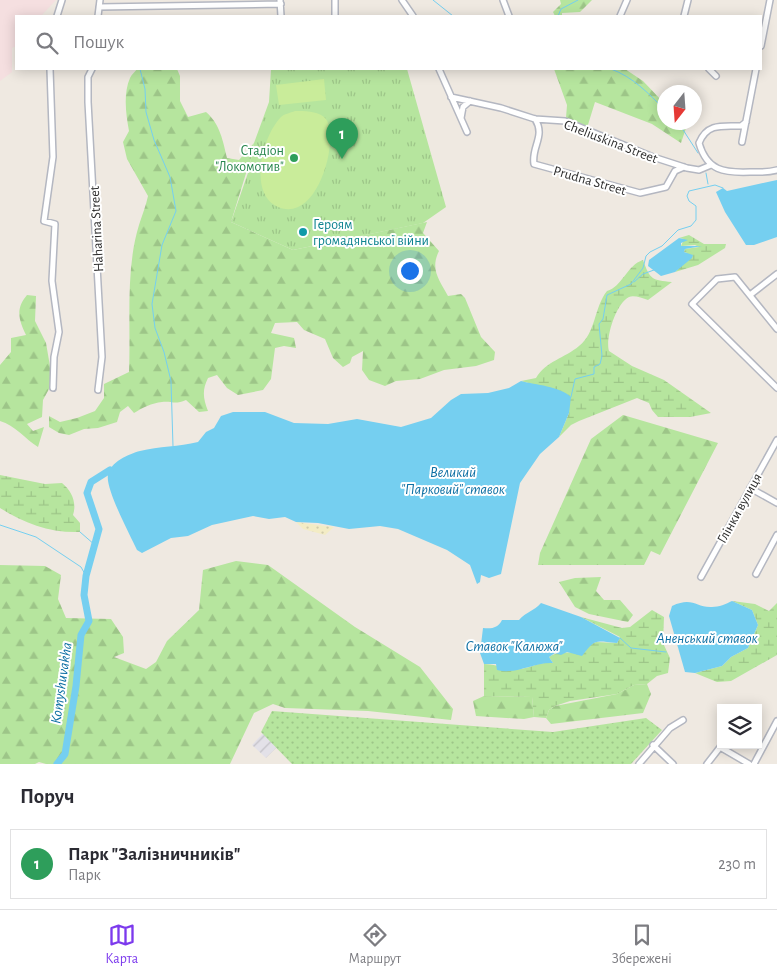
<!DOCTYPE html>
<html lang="uk">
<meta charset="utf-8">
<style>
:root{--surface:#fff;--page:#f2f2f3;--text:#2b2b33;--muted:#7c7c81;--line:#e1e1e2;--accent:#7c3aed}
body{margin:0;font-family:"Alegreya Sans",sans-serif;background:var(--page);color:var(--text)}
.controls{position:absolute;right:15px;bottom:15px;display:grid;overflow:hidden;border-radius:0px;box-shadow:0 2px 12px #0003}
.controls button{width:45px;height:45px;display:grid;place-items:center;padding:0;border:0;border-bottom:1px solid var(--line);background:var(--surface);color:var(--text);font:25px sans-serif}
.compass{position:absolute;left:657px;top:85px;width:45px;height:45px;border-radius:50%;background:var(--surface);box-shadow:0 2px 12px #0003;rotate:197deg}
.you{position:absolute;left:409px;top:270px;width:18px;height:18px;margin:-12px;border:4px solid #fff;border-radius:50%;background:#1a73e8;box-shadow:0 0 0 8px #1a73e833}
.badge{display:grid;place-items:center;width:32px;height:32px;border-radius:50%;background:var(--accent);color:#fff;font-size:16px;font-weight:700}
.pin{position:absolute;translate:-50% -41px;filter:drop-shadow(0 1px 2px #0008)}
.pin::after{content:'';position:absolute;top:26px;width:18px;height:15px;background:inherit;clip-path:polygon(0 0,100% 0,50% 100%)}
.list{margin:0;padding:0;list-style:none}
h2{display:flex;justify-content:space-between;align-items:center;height:65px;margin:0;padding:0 20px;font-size:21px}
h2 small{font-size:16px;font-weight:400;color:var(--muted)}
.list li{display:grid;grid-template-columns:32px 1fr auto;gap:15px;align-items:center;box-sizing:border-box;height:70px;margin:0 10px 10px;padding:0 10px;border:1px solid var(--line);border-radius:0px}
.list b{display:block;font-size:19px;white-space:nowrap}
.list p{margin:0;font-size:16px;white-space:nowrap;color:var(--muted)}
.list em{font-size:16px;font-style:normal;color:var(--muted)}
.icon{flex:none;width:28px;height:28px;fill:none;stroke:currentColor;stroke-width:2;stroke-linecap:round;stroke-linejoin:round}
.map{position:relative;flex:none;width:777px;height:764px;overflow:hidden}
.search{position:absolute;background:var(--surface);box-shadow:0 2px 12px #0003;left:15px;right:15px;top:15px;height:55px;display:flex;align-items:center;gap:12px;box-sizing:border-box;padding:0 18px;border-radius:0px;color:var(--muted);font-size:19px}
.sheet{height:145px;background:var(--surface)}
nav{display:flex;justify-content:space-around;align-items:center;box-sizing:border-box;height:70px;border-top:1px solid var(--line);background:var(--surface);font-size:14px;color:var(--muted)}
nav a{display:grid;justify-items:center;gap:2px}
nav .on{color:var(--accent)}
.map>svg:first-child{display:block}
.industrial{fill:url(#industrial-furrows)}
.medical{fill:#f5dfe0}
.forest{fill:url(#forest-firs)}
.wetland{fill:url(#wetland-marsh)}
.sand{fill:url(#sand-dots)}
.park{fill:url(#park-tufts)}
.garden{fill:url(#garden-dots)}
.pitch{fill:#c9ec9a}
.water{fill:#75cff0}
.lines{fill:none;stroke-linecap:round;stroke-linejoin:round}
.stream{stroke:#75cff0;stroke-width:1}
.river{stroke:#75cff0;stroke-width:7}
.minor-casing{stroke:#b4b7c1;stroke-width:8}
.minor{stroke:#fff;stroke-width:5}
.leisure-dot{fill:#2e9e5b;stroke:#fff;stroke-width:2}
.culture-dot{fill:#0f9aa8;stroke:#fff;stroke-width:2}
.labels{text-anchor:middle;stroke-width:4;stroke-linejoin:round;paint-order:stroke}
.street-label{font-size:14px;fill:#2e2e2e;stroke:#fff}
.leisure-label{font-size:14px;fill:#27864d;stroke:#fff;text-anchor:end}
.culture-label{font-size:14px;fill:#0d838f;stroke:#fff;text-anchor:start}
.water-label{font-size:15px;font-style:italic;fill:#0d6fa3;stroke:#fff}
</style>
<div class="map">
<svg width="777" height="764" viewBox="0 0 777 764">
<defs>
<pattern id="industrial-furrows" width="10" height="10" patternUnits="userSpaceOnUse" patternTransform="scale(1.25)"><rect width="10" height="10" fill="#e3e1e8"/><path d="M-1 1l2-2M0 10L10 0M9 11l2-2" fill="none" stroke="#c3c1c7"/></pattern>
<pattern id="forest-firs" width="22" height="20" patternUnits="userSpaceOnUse" patternTransform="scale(1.25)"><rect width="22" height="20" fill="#b6e59e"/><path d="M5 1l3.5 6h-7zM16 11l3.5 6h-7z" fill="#9dc588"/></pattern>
<pattern id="wetland-marsh" width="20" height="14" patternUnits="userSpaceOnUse" patternTransform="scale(1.25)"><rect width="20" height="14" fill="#b6e59e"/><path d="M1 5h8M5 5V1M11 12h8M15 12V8" fill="none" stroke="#9dc588"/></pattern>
<pattern id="sand-dots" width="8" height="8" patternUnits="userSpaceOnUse" patternTransform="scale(1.25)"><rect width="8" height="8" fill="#f3ecc5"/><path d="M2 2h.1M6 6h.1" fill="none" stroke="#d1cbaa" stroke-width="1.8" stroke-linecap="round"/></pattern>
<pattern id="park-tufts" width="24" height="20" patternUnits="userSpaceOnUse" patternTransform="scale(1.25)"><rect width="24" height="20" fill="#b6e59e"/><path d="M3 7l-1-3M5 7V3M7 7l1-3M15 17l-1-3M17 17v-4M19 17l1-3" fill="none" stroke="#9dc588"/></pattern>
<pattern id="garden-dots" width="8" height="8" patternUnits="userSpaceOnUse" patternTransform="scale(1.25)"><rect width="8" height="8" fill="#b6e59e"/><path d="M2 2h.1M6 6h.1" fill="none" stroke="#9dc588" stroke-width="1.8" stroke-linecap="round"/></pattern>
</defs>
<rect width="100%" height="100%" fill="#efe9e1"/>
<path class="industrial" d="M266 730 281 743 266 758 252 745Z"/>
<path class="medical" d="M0 0H56L41 16H16V46L12 48V72L0 81Z"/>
<path class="forest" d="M560 0H592L580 12 562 13V16H555L553 12 561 4Z
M137 69H177L180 76V101L188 117 206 112C220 124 223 141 227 158L239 160 254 143 249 170H247L231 222 293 250 427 222 423 233 439 251C430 269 439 280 448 296L461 294 465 298 481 337 495 352 494 360 476 366 444 370 420 379 396 381 385 386 369 380 362 370 363 351 352 357 350 363 343 367 333 358 325 339 304 330 297 322 275 323 271 333 294 338 296 348 284 346 275 348 271 379 263 390 238 395 227 388 217 375 208 378C202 390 203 398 208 411L199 412 186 400C175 405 172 401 162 402 152 403 142 408 134 413L128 406 120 412 117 422 98 428 84 429 69 435 59 433 49 427V416L60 422 77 418 95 411 104 398V384L129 372C131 325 125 270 139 225 142 215 146 206 148 196L127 159 123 142 129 131C126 115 123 94 130 78 131 75 135 72 137 69Z
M554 69H625L643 81 664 103V122L681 123 686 128 681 143 652 124 595 102 587 128 566 118 567 105Z
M27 295 36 296 35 321 46 343 51 372 49 389 43 400 42 417 27 424 33 431 44 427 38 447C25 439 15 425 0 421V365L11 352V338L26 335C19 320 15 309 27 295Z
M623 415 718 443 660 555 651 551 644 565H538L540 553 591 439Z
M236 561 268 565 355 627 420 667 453 709 451 720 368 711 285 708 273 704 254 713 230 764H46L39 762 35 764H0V565L45 566 61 575 58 599 66 618 111 619 123 637 124 653 114 657 146 669 156 662 167 641 199 610 203 570Z
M601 577 596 591 604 600H620L633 615 628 622 589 614 575 607 559 582 575 578Z
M647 684 651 694 643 713 551 724 546 718 549 710 555 706 617 694 634 685Z
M484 696 532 697 534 717 524 719 476 716 473 701Z"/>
<path class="wetland" d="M689 235 704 244H726L725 248 698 265 675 272 686 261 687 253 684 252 685 249 699 247 695 245 681 246 684 239 679 238Z
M643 260C650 280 652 280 672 282L648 300C642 298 634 295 629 297 616 303 605 339 609 351L632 366 664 380 711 413 690 417H658L652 410 649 403 637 398 579 421 571 425 559 437 569 413 536 385 521 381 536 378C546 361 565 358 579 346 596 333 594 307 607 291 622 287 627 265 643 260Z
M0 475 45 484 62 483C72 491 77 503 73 515L80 523V532C50 533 26 524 0 508Z
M732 601 755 604 769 611 777 603V655L731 681 717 682 695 673 722 666 731 657 748 648 758 625 752 610Z
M652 610 664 617 663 643 670 658 668 673 657 676 647 684 634 685 617 694 570 701 555 706 549 710 546 718 534 717 532 697 484 696V664C496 664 510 671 521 669 534 667 537 662 553 663L549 657C560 650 572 654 585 652L587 646 596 642 617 643 620 637 581 617 622 628 630 627Z"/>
<path class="sand" d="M296 522 334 527 325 535 303 529Z"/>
<path class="park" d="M271 69H407L446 207 423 223 293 250 231 222 249 170 254 143 269 102Z"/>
<path class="garden" d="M272 711 553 732 646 718 662 730 631 764H292L261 732Z"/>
<path class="pitch" d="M324 79 326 100 279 105 276 85Z
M295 111C304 111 317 111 324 117 342 131 319 228 276 206 248 191 263 135 281 117 284 114 290 113 295 111Z"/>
<path class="water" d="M777 180V237L754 245H746L725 212 716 192 723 188 727 191Z
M679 238 688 240 681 243V246H702L685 249 684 252 693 255 692 258 675 272 661 276 648 266 649 260Z
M521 381C536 385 559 386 571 397L569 413 559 437 540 454 520 483 501 574 489 578 481 575 480 582 477 584 470 565 447 550 398 529 380 526 349 529 318 523 296 522 285 517 269 519 253 516 212 525 188 536 171 538 142 553 137 550C130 535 105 488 108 475 110 462 129 454 140 451 159 446 179 447 198 442L206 432 214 428 221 416 233 412H265L294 423 328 424 357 419 401 427 431 418 451 400 461 394 488 393 509 388Z
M732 601 752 610 758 625 748 648 731 657 722 666 695 673 685 672 669 616 672 606C693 596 696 608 712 607 719 607 726 604 732 601Z
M541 603 581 617 620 638 617 643C594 641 596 638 582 656L567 652 561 655 555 653 549 657 553 663C533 662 517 675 497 670L496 664H484L480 653 483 628C492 629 498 628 502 620H519C526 612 534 611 541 603Z"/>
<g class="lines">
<path class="stream" d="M433 0 453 16
M558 16 561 9 578 0
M140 69 145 89 146 112 154 140 170 177 176 211 162 245 152 304 155 328 164 352 171 381 173 446
M611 69C633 77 648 93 664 109
M678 122 698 153
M706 173 708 184
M634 282 643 274 654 270
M571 397 575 379 594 374V367L600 364 602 356 599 324 603 319 607 295 631 284 643 268 646 256 650 252 662 246 678 230 691 226 696 220V206L689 201 687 196 689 191 715 185 723 188
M0 525 36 537 81 567 86 576
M80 532 95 545
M620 638 631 648 666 652"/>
<path class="river" d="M57 764 65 754 76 686 81 635 89 621 84 595 86 576 99 529 87 493 91 482 110 470"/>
<g class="minor-casing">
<path id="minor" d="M280 0 281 16
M335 0V16
M402 0 413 16
M503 0 509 16
M99 7 281 4
M57 16 62 0
M98 16 100 0
M620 16 627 0
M684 16 688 0
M761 46 770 0
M50 69 53 157 44 221 55 224 52 281 59 332 54 357 53 388
M92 69 88 77V102L102 357 98 390
M439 69 467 132
M709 69 716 76
M451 97 501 108 535 119 565 121 653 157 687 168 699 170 711 165
M461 118 463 107 470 101
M535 119C546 136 531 147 534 164L640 193 666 187 675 171 684 167
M746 122 741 126C722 126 707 123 699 143 707 171 724 173 750 172 760 172 767 173 777 170
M742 142 756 69
M750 295 777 274
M777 329 735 277 717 279 692 304 777 388
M750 488 777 503
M756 574 777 535
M701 577 777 440
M653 745 673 764
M720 747 749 764
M639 764 670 728 683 720
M707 764 721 746
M754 764 777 721"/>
</g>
<use href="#minor" class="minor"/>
</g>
<circle class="leisure-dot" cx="294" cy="158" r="5"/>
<circle class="culture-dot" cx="303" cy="232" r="5"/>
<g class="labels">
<g class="street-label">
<text transform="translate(611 141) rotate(21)" y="5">Cheliuskina Street</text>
<text transform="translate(590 180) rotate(16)" y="5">Prudna Street</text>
<text transform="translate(96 229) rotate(-93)" y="5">Haharina Street</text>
<text transform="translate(739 508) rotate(-61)" y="5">Глінки вулиця</text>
</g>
<g class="leisure-label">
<text x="284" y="155">Стадіон<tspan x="284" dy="16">"Локомотив"</tspan></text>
</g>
<g class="culture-label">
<text x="313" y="229">Героям<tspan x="313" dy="16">громадянської війни</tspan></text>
</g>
<g class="water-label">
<text x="453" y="477">Великий<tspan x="453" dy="17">"Парковий" ставок</tspan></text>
<text x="707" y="643">Аненський ставок</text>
<text x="514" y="651">Ставок "Калюжа"</text>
<text transform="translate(61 683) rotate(-82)" y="5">Komyshuvakha</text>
</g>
</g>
</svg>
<div class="controls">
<button><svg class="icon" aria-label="layers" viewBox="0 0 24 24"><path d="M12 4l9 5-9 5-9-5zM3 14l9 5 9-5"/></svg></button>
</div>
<svg class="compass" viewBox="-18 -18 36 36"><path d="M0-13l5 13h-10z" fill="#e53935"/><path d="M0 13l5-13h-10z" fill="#7c7c81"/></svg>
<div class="you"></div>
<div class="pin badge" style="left:342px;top:159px;background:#2e9e5b">1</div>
<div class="search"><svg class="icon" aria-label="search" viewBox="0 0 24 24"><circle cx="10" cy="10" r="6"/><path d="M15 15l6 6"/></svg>Пошук</div>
</div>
<section class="sheet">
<h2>Поруч<small></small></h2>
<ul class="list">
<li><span class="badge" style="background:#2e9e5b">1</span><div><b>Парк &quot;Залізничників&quot;</b><p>Парк</p></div><em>230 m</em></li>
</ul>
</section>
<nav>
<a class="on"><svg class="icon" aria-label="map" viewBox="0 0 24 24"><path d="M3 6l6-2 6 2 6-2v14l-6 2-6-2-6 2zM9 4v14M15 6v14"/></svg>Карта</a>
<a><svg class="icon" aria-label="directions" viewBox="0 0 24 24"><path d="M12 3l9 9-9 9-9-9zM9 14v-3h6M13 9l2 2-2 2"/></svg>Маршрут</a>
<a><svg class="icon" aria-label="saved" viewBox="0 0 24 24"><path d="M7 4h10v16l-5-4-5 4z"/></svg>Збережені</a>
</nav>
